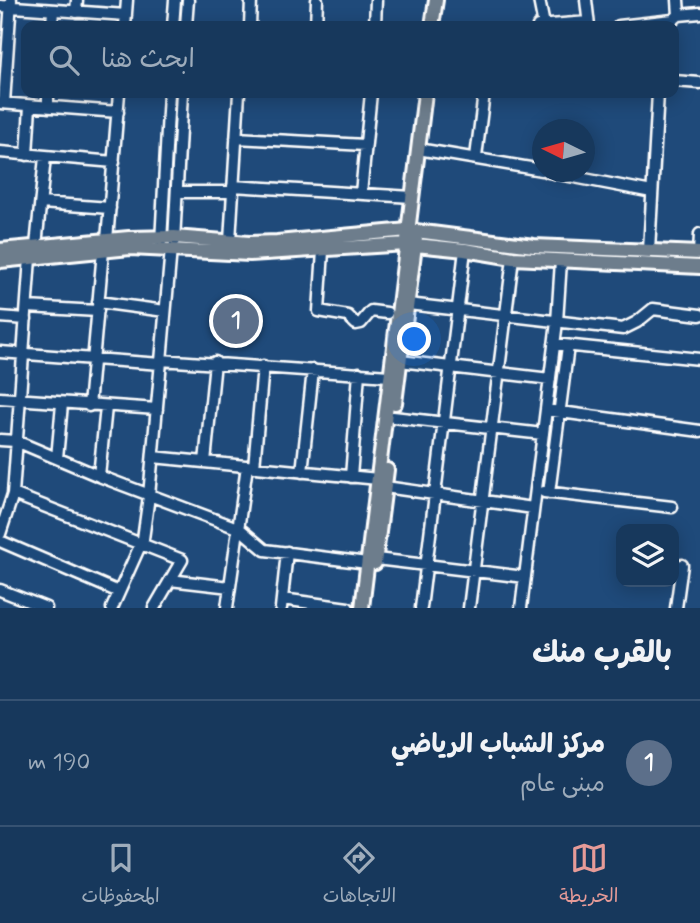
<!DOCTYPE html>
<html lang="ar">
<meta charset="utf-8">
<style>
:root{--surface:#17385c;--page:#244365;--text:#f1f3f6;--muted:#9eacbb;--line:#365272;--accent:#e69b98}
body{margin:0;font-family:Mynerve,"Playpen Sans Arabic",sans-serif;background:var(--page);color:var(--text);direction:rtl}
.controls{position:absolute;right:21px;bottom:21px;display:grid;overflow:hidden;border-radius:14px;box-shadow:0 4px 18px #0003}
.controls button{width:63px;height:63px;display:grid;place-items:center;padding:0;border:0;border-bottom:2px solid var(--line);background:var(--surface);color:var(--text);font:35px sans-serif}
.compass{position:absolute;left:532px;top:119px;width:63px;height:63px;border-radius:50%;background:var(--surface);box-shadow:0 4px 18px #0003;rotate:275deg}
.you{position:absolute;left:415px;top:340px;width:24px;height:24px;margin:-18px;border:5px solid #fff;border-radius:50%;background:#1a73e8;box-shadow:0 0 0 10px #1a73e833}
.badge{display:grid;place-items:center;width:46px;height:46px;border-radius:50%;background:var(--accent);color:#fff;font-size:23px;font-weight:700}
.pin{position:absolute;translate:-50% -50%;border:4px solid #fff;box-shadow:0 2px 7px #0006}
.list{margin:0;padding:0;list-style:none}
h2{display:flex;justify-content:space-between;align-items:center;height:91px;margin:0;padding:0 28px;font-size:30px}
h2 small{font-size:23px;font-weight:400;color:var(--muted)}
.list li{display:grid;grid-template-columns:46px 1fr auto;gap:21px;align-items:center;box-sizing:border-box;height:126px;padding:0 28px;border-top:2px solid var(--line)}
.list b{display:block;font-size:26px;white-space:nowrap}
.list p{margin:0;font-size:23px;white-space:nowrap;color:var(--muted)}
.list em{font-size:23px;font-style:normal;color:var(--muted)}
.icon{flex:none;width:38px;height:38px;fill:none;stroke:currentColor;stroke-width:2;stroke-linecap:round;stroke-linejoin:round}
.map{position:relative;flex:none;width:700px;height:608px;overflow:hidden;direction:ltr}
.search{position:absolute;background:var(--surface);box-shadow:0 4px 18px #0003;left:21px;right:21px;top:21px;height:77px;display:flex;align-items:center;gap:18px;box-sizing:border-box;padding:0 24px;border-radius:14px;color:var(--muted);font-size:26px}
.sheet{height:217px;background:var(--surface)}
nav{display:flex;justify-content:space-around;align-items:center;box-sizing:border-box;height:98px;border-top:2px solid var(--line);background:var(--surface);font-size:19px;color:var(--muted)}
nav a{display:grid;justify-items:center;gap:4px}
nav .on{color:var(--accent)}
.map>svg:first-child{display:block}
.lines{fill:none;stroke-linecap:round;stroke-linejoin:round}
.minor-casing{stroke:#fff;stroke-width:15}
.major-casing{stroke:#fff;stroke-width:18}
.minor{stroke:#1f4a7a;stroke-width:10}
.major{stroke:#6d7d8c;stroke-width:12}
</style>
<div class="map">
<svg width="700" height="608" viewBox="0 0 700 608">
<rect width="100%" height="100%" fill="#1f4a7a"/>
<filter id="ink" filterUnits="userSpaceOnUse"><feTurbulence type="fractalNoise" baseFrequency=".0143" numOctaves="2"/><feDisplacementMap in="SourceGraphic" scale="14" xChannelSelector="R" yChannelSelector="G"/><feConvolveMatrix kernelMatrix="1 2 1 2 8 2 1 2 1" color-interpolation-filters="sRGB"/></filter>
<g filter="url(#ink)">
<g class="lines">
<g class="minor-casing">
<path id="minor" d="M539 0 544 25
M586 0 589 26
M678 0 679 15
M0 6 126 15
M76 12 77 0
M52 26 53 10
M125 26 127 0
M173 26 175 0
M186 26 188 0
M250 26 251 0
M316 26 317 0
M375 26 376 0
M538 26 588 22
M619 26 673 20 679 15 700 13
M674 81 700 83
M0 103 118 112
M4 103 11 0
M48 107V93
M236 138 365 145
M424 150 542 170
M0 152 114 162
M27 155 30 106
M476 157 484 93
M548 172 652 192
M233 186 412 197
M177 192H233
M361 193 371 93
M41 203 110 208
M107 240 119 93
M174 241 182 93
M230 241 239 93
M161 242 169 93
M36 246 45 157
M649 250 658 93
M323 251 319 311 348 316 356 324 361 323 371 311 387 313
M699 253 700 234
M98 302 165 311
M408 304 623 329 637 322 653 309 700 315
M27 307 98 311
M0 317 26 319
M554 344 700 359
M0 352 161 364
M161 360 389 376
M400 361 550 379
M0 398 157 409
M89 406 103 251
M546 410 700 431
M393 417 543 434
M0 440 16 441 99 476 240 529 265 550 367 563
M153 457 378 479
M57 458 62 404
M205 462 215 362
M254 467 263 366
M302 472 313 370
M99 476 106 407
M351 477 359 373
M385 487 533 508
M544 492 672 507
M549 493 568 346
M13 494 182 560 154 608
M0 534 13 494 30 258
M0 541 119 592
M376 559 525 577
M170 580 230 587
M0 590 46 608
M282 599 348 608
M112 608 143 539 149 496 171 249
M227 608 247 466
M281 608 287 552
M421 608 465 250
M469 608 513 258
M521 608 557 322 561 261
M676 608 682 565"/>
</g>
<g class="major-casing">
<path id="major" d="M432 26 436 0
M0 250 129 238 174 237 249 243 277 242 408 230 534 246 700 253
M0 261 130 248 250 254 406 244 465 250 513 258 700 267
M395 403 416 237
M375 563 387 470
M362 608 425 93"/>
</g>
<use href="#minor" class="minor"/>
<use href="#major" class="major"/>
</g>
</g>
</svg>
<div class="controls">
<button><svg class="icon" aria-label="layers" viewBox="0 0 24 24"><path d="M12 4l9 5-9 5-9-5zM3 14l9 5 9-5"/></svg></button>
</div>
<svg class="compass" viewBox="-18 -18 36 36"><path d="M0-13l5 13h-10z" fill="#e53935"/><path d="M0 13l5-13h-10z" fill="#9eacbb"/></svg>
<div class="you"></div>
<div class="pin badge" style="left:236px;top:321px;background:#5c6f8a">1</div>
<div class="search"><svg class="icon" aria-label="search" viewBox="0 0 24 24"><circle cx="10" cy="10" r="6"/><path d="M15 15l6 6"/></svg>ابحث هنا</div>
</div>
<section class="sheet">
<h2>بالقرب منك<small></small></h2>
<ul class="list">
<li><span class="badge" style="background:#5c6f8a">1</span><div><b>مركز الشباب الرياضي</b><p>مبنى عام</p></div><em>190 m</em></li>
</ul>
</section>
<nav>
<a class="on"><svg class="icon" aria-label="map" viewBox="0 0 24 24"><path d="M3 6l6-2 6 2 6-2v14l-6 2-6-2-6 2zM9 4v14M15 6v14"/></svg>الخريطة</a>
<a><svg class="icon" aria-label="directions" viewBox="0 0 24 24"><path d="M12 3l9 9-9 9-9-9zM9 14v-3h6M13 9l2 2-2 2"/></svg>الاتجاهات</a>
<a><svg class="icon" aria-label="saved" viewBox="0 0 24 24"><path d="M7 4h10v16l-5-4-5 4z"/></svg>المحفوظات</a>
</nav>
